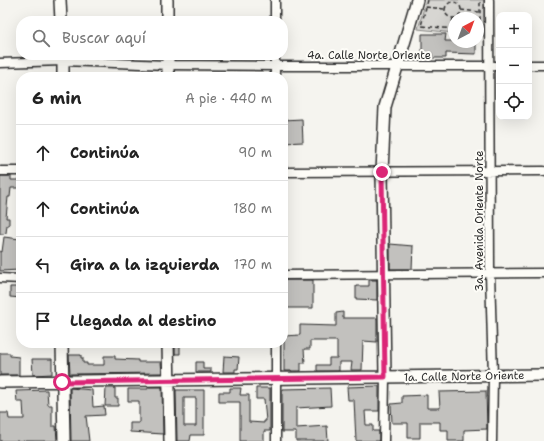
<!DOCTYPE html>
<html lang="es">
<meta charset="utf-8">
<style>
:root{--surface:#fff;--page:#f2f2f2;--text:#222;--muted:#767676;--line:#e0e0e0}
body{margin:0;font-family:"Shantell Sans",sans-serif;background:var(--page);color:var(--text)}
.controls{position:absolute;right:12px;top:12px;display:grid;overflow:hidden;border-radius:8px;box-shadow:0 4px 16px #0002}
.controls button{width:36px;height:36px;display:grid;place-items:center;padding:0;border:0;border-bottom:1px solid var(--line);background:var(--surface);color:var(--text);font:20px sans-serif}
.compass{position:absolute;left:448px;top:12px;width:36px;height:36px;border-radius:50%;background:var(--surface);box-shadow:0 4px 16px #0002;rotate:41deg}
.stop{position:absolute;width:12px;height:12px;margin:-9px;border:3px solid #db2777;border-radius:50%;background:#fff}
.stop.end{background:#db2777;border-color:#fff;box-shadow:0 1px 4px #0008}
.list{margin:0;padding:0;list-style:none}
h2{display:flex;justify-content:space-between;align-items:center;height:52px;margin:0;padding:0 16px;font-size:17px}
h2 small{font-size:13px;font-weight:400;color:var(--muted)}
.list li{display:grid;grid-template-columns:26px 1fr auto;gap:12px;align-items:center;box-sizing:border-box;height:56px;padding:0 16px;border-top:1px solid var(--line)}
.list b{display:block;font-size:15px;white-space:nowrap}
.list em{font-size:13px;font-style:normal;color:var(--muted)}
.icon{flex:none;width:22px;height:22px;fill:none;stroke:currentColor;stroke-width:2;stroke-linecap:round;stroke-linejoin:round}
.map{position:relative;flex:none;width:544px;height:441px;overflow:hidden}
.search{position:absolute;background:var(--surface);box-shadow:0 4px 16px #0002;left:16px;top:16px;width:272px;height:44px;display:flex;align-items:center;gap:10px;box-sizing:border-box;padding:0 14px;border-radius:16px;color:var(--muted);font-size:15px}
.panel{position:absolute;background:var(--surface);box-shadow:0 4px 16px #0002;left:16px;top:72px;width:272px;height:276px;border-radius:16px}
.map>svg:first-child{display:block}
.green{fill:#d7d6d2;stroke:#81807e}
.building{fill:#c2c1be;stroke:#2b2b2b;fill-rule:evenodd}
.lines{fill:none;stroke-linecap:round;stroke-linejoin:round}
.street-casing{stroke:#2b2b2b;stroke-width:11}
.secondary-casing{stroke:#2b2b2b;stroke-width:14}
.path{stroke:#2b2b2b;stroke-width:1.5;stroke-dasharray:4 3;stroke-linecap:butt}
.street{stroke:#fdfcf7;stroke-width:8}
.secondary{stroke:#fdfcf7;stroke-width:11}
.route{stroke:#db2777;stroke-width:5}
.labels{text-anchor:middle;stroke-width:4;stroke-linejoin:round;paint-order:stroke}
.street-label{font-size:11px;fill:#2b2b2b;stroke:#fdfcf7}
</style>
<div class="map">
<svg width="544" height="441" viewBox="0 0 544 441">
<rect width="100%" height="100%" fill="#f5f4ef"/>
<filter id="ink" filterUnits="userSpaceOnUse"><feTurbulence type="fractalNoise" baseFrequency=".025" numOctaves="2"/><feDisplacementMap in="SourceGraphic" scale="8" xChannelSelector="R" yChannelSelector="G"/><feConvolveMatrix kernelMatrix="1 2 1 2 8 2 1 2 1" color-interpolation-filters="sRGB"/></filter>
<g filter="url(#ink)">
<path class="green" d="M426 0H484V36H478V18H454V33L418 29Z"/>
<path class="building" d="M422 34H446L445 41H454V42H476V54L446 53V58H432V53H422Z
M302 119 303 142 283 143V120Z
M0 176H11V180H21V188H11L10 197H8L6 218H9V225H7L6 233H5L4 234H0Z
M4 237 20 239 18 260H20V270L0 271V251L2 252Z
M390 244 413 246 412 269H390Z
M283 280H313V308H283Z
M369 280H377V300L356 299V286H369Z
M10 287H21V298L10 297Z
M343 312V318H377V342L363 341 362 370H351L352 362H339V371H317V365H329V358H337V341H310V349H304L305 363H301V371H284V336L300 335V325L336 326V313Z
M175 343H180V354H175Z
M0 353H10V356L19 357V375H0Z
M69 355H81V358H83V363H87V365H104V356H115V359L138 360V362H161L162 373 70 374Z
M224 356 239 357 238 369H235V372H223Z
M32 359H52V374L33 375Z
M196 362H203V369H211V372H196Z
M379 386V411H365L366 425H373V431H379V441H356L354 400H348L347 387Z
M148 387H162L163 434 130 432V423H139V401H128V389H148Z
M70 388 92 390 93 407 104 406 105 415 86 416 89 441H71Z
M106 388H115V398H118V406H105Z
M230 388H241L240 395H249V422L264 423V421H266L264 399H256V388H270V431H264V441H240V402H219V392H230Z
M330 388 331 406 296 408V428L327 426 328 441H296V432H282V389Z
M47 390 48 405H52V426H56L57 441H0V413H8L9 419H24L23 402H17L16 391Z
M176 390H204V435H191L190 441H177ZM184 398H196V426H184Z
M486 391 487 429 464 430V441H448V430H440V422H420V438H408V423H392L391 404 402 403V396L427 395V408H440L439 392Z"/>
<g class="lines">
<g class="street-casing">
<path id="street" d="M275 0V21
M489 0 490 273 493 376 492 441
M275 55V77
M0 63 63 61 168 65 275 66H499
M529 65H544
M0 171H21
M283 172 544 171
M283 275 544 273
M0 278 21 279
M276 343V441
M384 441 385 377"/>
</g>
<g class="secondary-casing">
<path id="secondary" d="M60 0 61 21
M167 0V21
M63 55V77
M168 55V77
M62 343 64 441
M168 343 170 441
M385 377 382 172 385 107 417 0
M0 382 544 375"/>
</g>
<path class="path" d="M428 0 421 26 454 29
M445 10a8 8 0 1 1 16 0a8 8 0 1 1-16 0Z
M426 7 445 9
M461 10 480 12
M451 29 453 18
M478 31 480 32V0"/>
<use href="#street" class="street"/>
<use href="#secondary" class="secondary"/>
</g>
</g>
<g class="lines" filter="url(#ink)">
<path class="route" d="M62 382 385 377 382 172"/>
</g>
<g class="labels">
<g class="street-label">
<text x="369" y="59">4a. Calle Norte Oriente</text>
<text transform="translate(479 221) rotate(-90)" y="4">3a. Avenida Oriente Norte</text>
<text transform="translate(464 376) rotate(-1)" y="4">1a. Calle Norte Oriente</text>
</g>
</g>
</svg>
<div class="controls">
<button>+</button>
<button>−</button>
<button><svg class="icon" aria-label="locate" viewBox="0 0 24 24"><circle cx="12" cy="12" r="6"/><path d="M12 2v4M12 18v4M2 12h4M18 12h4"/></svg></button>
</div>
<svg class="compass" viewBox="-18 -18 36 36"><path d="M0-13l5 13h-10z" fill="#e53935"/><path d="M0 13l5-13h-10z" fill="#767676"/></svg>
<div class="stop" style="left:62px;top:382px"></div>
<div class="stop end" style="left:382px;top:172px"></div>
<div class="search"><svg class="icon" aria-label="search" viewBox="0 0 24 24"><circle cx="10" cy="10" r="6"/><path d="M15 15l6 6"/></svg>Buscar aquí</div>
<section class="panel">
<h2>6 min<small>A pie · 440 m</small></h2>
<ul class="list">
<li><svg class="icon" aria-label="ahead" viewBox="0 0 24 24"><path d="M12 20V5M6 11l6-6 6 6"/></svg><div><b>Continúa</b></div><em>90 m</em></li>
<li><svg class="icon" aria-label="ahead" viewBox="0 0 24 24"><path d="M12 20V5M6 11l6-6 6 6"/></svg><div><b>Continúa</b></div><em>180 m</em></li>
<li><svg class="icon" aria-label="left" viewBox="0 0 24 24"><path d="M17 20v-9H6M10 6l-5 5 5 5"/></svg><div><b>Gira a la izquierda</b></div><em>170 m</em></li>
<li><svg class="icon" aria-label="arrive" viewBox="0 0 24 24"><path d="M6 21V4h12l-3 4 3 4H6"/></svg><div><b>Llegada al destino</b></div></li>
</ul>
</section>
</div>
